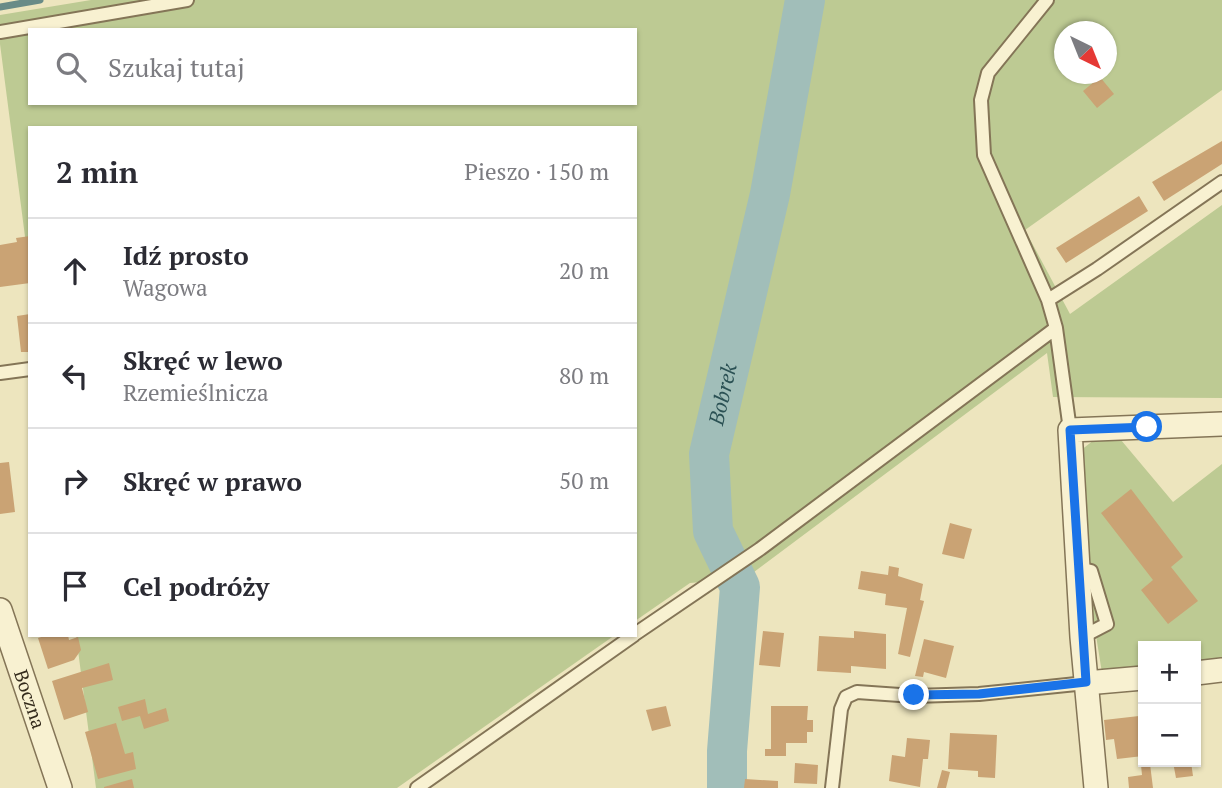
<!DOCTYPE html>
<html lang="pl">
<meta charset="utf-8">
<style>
:root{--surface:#fff;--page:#f7f7f7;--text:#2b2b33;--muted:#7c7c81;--line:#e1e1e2}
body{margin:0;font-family:"PT Serif",serif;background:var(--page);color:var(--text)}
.controls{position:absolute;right:21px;bottom:21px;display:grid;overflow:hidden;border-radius:0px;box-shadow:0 2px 5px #0004}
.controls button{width:63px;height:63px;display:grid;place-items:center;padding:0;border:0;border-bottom:2px solid var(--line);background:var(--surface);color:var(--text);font:35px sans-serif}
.compass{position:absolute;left:1054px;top:21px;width:63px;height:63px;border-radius:50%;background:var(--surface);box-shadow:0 2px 5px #0004;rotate:137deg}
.stop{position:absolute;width:21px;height:21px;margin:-16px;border:5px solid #1a73e8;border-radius:50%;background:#fff}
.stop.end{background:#1a73e8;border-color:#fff;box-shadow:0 2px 7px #0008}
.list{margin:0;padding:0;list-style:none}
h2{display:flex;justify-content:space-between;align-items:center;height:91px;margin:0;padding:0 28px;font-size:30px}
h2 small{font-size:23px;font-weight:400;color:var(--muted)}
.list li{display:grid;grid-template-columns:46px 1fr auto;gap:21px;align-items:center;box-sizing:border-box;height:105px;padding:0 28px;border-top:2px solid var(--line)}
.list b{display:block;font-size:26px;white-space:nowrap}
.list p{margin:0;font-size:23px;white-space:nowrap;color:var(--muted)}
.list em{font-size:23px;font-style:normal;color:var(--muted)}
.icon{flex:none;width:38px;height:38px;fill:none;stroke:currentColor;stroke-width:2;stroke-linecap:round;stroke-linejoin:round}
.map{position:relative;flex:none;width:1222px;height:788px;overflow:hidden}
.search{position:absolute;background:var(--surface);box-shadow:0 2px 5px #0004;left:28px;top:28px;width:609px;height:77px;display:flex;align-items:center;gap:18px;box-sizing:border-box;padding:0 24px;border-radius:0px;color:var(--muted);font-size:26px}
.panel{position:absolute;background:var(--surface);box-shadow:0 2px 5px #0004;left:28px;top:126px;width:609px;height:511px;border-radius:0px}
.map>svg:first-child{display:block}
.green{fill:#bdca93;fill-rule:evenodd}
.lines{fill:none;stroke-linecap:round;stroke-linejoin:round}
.stream{stroke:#698b87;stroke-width:7}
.river{stroke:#a1beb9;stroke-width:40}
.building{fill:#caa374}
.service-casing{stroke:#847557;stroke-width:16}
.minor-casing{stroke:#847557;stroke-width:26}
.service{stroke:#f8f1d1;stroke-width:12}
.minor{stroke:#f8f1d1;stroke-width:23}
.route{stroke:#1a73e8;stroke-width:9}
.labels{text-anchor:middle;stroke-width:6;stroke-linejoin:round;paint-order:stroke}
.street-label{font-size:19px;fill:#342b1c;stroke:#f4eecd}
.water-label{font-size:21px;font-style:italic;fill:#2b5154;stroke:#f4eecd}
</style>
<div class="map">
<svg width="1222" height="788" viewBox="0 0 1222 788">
<rect width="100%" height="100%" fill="#ede5be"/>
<path class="green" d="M91 0H1222V90L1025 230 1070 314 1222 205V398L1053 397 1047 353 746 578 690 583 635 621V128H30V275L0 44V15ZM30 30H635V103H30ZM1064 32H1106V74H1064Z
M1094 440H1121L1173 502 1222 464V660L1196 663V646H1143V668L1102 673 1087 579 1076 454Z
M76 635H615L397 788H96Z"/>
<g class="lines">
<path class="stream" d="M0 7 40 0"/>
<path class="river" id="s1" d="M727 788V751L740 587 713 531 709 454 770 194 805 0"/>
</g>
<path class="building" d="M1100 77 1114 94 1097 108 1083 91Z
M1222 141V164L1164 201 1152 182Z
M1139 196 1148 211 1066 263 1056 248Z
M30 236V283L0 287V245L17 242 16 238Z
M30 314V352H21L17 316Z
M9 462 15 512 0 514V463Z
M1131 489 1183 557 1171 567 1198 601 1168 624 1141 590 1153 580 1101 513Z
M950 523 972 529 964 559 942 554Z
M889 566 899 568 898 576 923 584 920 600 924 601 910 657 898 654 907 608 885 605 886 594 858 589 861 571 888 575Z
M763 631 784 633 780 667 759 665Z
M854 631 886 634V669L851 666V673L817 671 819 636 854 638Z
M48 635H68L69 640 78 637 81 650 74 660 48 669 38 638Z
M924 639 954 646 946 678 924 672 923 677 915 676Z
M109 663 113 680 82 688 88 712 64 720 52 681Z
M145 699 148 714 166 708 169 721 144 729 140 716 122 721 118 707Z
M666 706 671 726 652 731 646 710Z
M771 706H808L807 720H813V732H807V743H786V756H765V749H771Z
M1139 716 1141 734H1143V756L1117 759 1114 739 1106 740 1104 720Z
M116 723 125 754 133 752 136 769 98 779 85 732Z
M950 733 997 735 995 778 978 777V771L948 769Z
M907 738 930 740 928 759H923L920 787 889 781 892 755 905 757Z
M1173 762H1191L1193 776 1176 778Z
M795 763 818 765 817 784 794 783Z
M1150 764 1153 788H1129L1128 777 1142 775 1141 765Z
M942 770 950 772 946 788H937Z
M132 779 134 788H104V787Z
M745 779 778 781V788H744Z"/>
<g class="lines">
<g class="service-casing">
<path id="service" d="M1047 0 988 73 981 100 984 155 1048 300 1056 328 1070 430
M0 32 187 0
M1048 300 1097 269 1222 182
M0 373 30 369
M1078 568 1091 571 1107 624 1082 637
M635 634 760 549 1056 328
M417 788 634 635
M832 788 841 709 846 697 857 692 914 696 979 694 1086 683"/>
</g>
<g class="minor-casing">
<g id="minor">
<path id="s2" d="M0 610 60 788"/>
<path d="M1196 673 1222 670"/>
<path d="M1086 683 1143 678"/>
<path d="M1096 788 1082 637 1070 430 1222 424"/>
</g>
</g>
<use href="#service" class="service"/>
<use href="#minor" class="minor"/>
</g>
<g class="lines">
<path class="route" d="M914 695 979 694 1086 682 1070 430 1147 427"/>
</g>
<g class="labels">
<g class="street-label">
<text dy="7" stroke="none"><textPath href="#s2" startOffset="94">Boczna</textPath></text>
</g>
<g class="water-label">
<text dy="7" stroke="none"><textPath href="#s1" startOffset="402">Bobrek</textPath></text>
</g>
</g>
</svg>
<div class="controls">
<button>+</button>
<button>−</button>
</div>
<svg class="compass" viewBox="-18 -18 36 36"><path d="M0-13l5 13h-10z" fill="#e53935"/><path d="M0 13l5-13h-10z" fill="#7c7c81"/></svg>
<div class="stop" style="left:1147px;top:427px"></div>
<div class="stop end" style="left:914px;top:695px"></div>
<div class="search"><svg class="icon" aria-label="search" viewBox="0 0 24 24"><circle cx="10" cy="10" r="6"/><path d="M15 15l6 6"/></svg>Szukaj tutaj</div>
<section class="panel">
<h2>2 min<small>Pieszo · 150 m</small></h2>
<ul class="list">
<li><svg class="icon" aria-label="ahead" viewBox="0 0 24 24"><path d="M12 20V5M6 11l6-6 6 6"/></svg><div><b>Idź prosto</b><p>Wagowa</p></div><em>20 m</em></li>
<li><svg class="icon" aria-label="left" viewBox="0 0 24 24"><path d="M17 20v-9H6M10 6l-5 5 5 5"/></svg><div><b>Skręć w lewo</b><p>Rzemieślnicza</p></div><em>80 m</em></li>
<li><svg class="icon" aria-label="right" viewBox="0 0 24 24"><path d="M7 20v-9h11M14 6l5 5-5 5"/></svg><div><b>Skręć w prawo</b></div><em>50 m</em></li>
<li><svg class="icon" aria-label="arrive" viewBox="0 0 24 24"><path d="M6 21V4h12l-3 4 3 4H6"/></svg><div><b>Cel podróży</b></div></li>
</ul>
</section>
</div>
